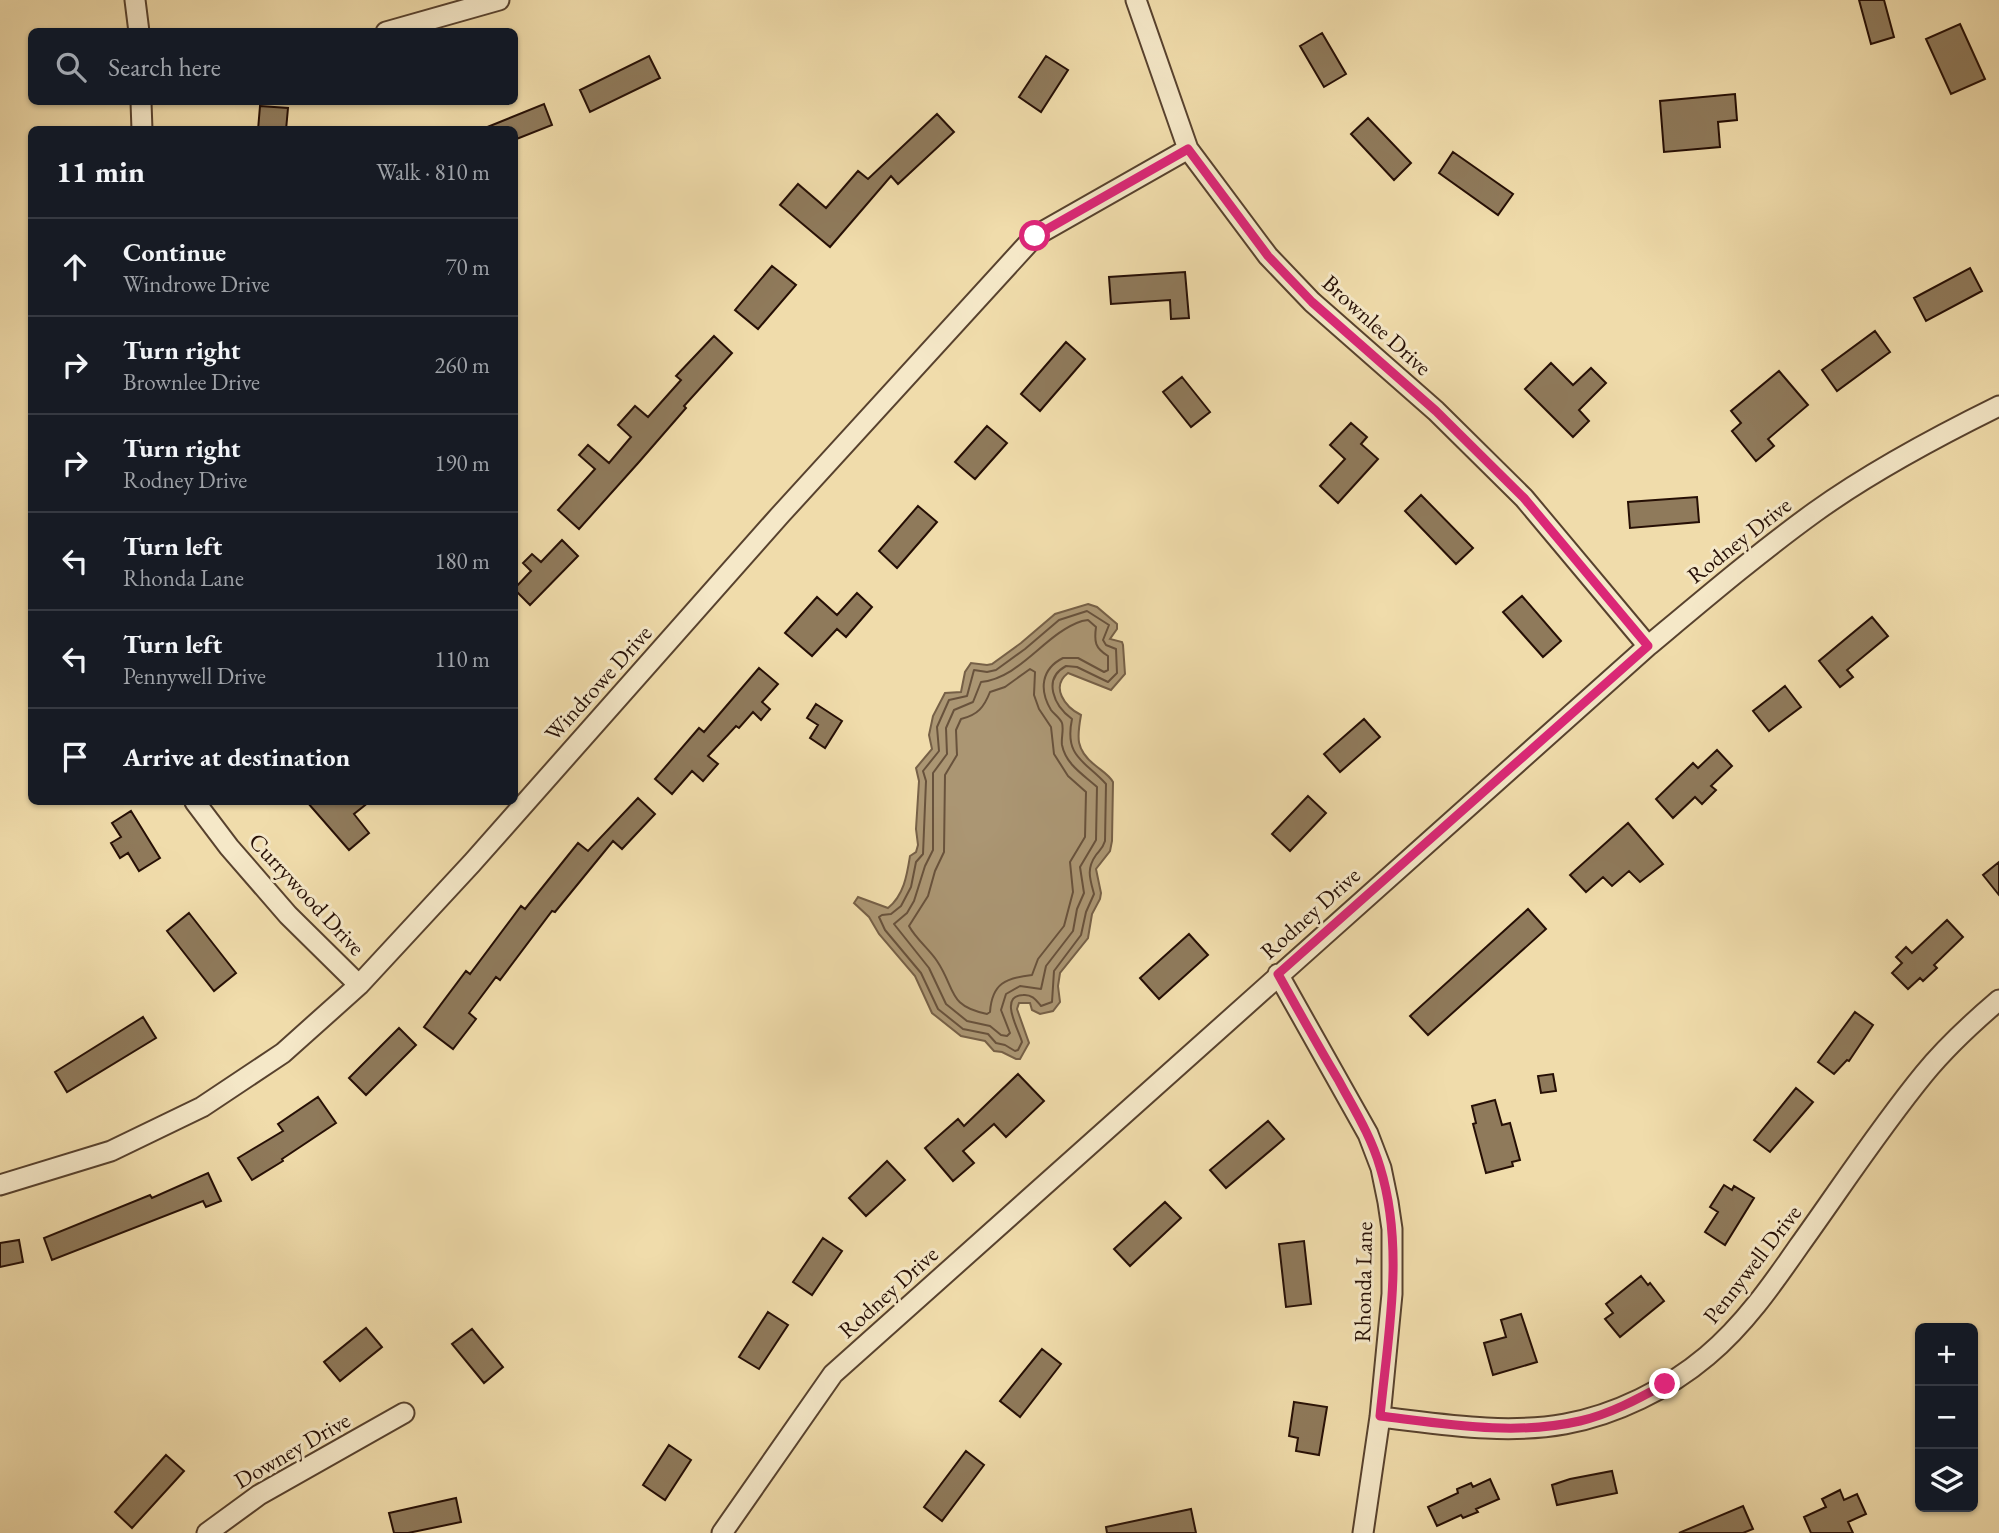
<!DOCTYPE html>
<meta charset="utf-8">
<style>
:root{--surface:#171b24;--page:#20242c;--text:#f1f3f6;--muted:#9ea1a6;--line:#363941}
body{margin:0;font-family:"EB Garamond",serif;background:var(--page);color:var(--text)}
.controls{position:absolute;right:21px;bottom:21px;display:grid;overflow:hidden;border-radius:10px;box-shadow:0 2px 5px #0004}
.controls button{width:63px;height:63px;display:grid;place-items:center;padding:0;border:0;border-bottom:2px solid var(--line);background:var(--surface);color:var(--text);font:35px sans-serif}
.stop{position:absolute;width:21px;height:21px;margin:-16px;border:5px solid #db2777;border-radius:50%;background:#fff}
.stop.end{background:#db2777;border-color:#fff;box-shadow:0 2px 7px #0008}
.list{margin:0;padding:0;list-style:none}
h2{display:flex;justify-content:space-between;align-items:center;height:91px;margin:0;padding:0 28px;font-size:30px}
h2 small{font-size:23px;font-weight:400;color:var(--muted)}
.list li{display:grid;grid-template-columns:46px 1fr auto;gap:21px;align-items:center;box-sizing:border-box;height:98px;padding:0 28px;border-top:2px solid var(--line)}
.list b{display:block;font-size:26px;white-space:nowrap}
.list p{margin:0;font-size:23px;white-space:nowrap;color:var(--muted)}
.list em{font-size:23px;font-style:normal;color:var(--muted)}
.icon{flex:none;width:38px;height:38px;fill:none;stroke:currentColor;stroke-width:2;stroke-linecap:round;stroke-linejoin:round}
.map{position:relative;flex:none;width:1999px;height:1533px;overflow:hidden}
.search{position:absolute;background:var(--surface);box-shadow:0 2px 5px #0004;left:28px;top:28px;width:490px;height:77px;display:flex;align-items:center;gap:18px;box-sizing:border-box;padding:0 24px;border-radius:10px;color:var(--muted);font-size:26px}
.panel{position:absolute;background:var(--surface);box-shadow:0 2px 5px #0004;left:28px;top:126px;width:490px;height:679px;border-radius:10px}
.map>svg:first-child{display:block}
.water{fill:#ab9673;stroke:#766047;stroke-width:2}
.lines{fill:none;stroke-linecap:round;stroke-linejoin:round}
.shore{stroke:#68523c;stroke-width:2}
.building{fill:#8f7a5b;stroke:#260f05;stroke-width:2}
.minor-casing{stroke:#58422e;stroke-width:23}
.minor{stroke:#f5e8c8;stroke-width:19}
.route{stroke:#db2777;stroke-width:9}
.labels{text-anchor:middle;stroke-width:6;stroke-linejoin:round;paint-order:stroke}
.street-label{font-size:23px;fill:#260f05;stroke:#f5e8c8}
</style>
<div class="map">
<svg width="1999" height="1533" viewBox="0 0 1999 1533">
<rect width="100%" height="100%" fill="#f0dcab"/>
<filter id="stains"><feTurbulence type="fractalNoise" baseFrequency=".00286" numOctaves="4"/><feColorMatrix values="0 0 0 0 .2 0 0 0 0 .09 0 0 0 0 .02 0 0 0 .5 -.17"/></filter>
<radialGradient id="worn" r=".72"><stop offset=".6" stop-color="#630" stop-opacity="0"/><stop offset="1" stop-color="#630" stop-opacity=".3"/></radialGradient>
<path class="water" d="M1088 604 1097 607 1117 624V629L1110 639 1122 642 1123 645 1125 674 1111 690 1068 673C1050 687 1065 707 1081 715 1077 737 1075 750 1096 766 1102 771 1109 775 1113 782L1112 841 1110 851 1096 869 1101 893 1100 899 1092 914 1088 938 1060 973 1058 986 1060 1002 1053 1011 1040 1014 1032 1010 1030 1003H1019L1017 1009 1029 1043 1020 1059H1016L1002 1052 994 1051 985 1041 961 1036 932 1013 915 976 879 934 869 917 854 903 858 897 888 908C904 895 907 875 910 856L916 852 918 845 916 829 919 781 916 768 932 749 929 735 933 716 945 693 961 692 965 672 971 663 987 665 992 664 1021 643 1055 614Z"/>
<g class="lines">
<path class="shore" d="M1087 611 1109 625 1103 640 1106 645 1116 649 1117 673 1108 682 1077 667 1066 666C1042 679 1054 706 1072 719 1064 757 1085 761 1106 784L1105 841C1103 848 1100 850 1096 855 1086 869 1090 879 1094 894L1086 912 1081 935 1054 971 1052 1002 1041 1006C1036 1000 1032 994 1023 995 998 996 1019 1030 1022 1042L1018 1050 1015 1051 1005 1045 996 1043 988 1034 963 1029 938 1009 921 973 885 930 879 917 882 915 891 914 901 906 911 887 916 862 923 854 926 781 923 771 939 751 937 727 949 700 967 696 974 670 987 672 996 670 1025 649 1059 620Z
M1082 621 1088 620 1096 627C1094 642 1095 648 1108 656V670L1104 672 1078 658H1063C1041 669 1039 690 1051 710 1054 714 1060 718 1062 723 1064 729 1061 738 1062 745 1066 765 1084 775 1097 787L1096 840 1080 867 1084 893 1077 909 1073 931 1046 966 1041 989 1020 986 1006 994 1001 1010 1010 1033 1007 1036 1001 1035 990 1026 967 1021 946 1004 929 968 894 924 907 913 914 901 925 866 933 850V773L947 754 946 728 954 710 973 702 981 682C1021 678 1045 633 1082 621Z
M1030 669 1035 672 1034 695 1039 709 1051 727 1054 754 1068 776 1086 792 1085 837 1070 862 1073 892 1064 926 1038 959 1032 975C1006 978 992 983 990 1012L987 1014C947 1006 956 989 937 961 929 949 916 939 909 926L928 896 935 871 944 852 945 775 957 755 956 730 961 719C978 715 984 707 990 692L1005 687Z"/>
</g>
<path class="building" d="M1859 0H1884L1894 37 1871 44Z
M1960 24 1985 79 1951 94 1926 39Z
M1322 33 1346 74 1324 87 1300 46Z
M649 56 660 78 590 112 580 90Z
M1046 56 1068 70 1041 112 1019 97Z
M1735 94 1737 120 1718 122 1720 147 1664 152 1660 101Z
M544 104 552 125 514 140V130H480Z
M260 106 288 108 286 130H258Z
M937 114 954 132 898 184 891 176 830 247 780 205 798 184 826 208 858 171 868 179Z
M1368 118 1411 163 1394 180 1351 134Z
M1453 152 1513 194 1498 215 1439 173Z
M772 266 796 285 758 329 735 310Z
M1970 268 1982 291 1926 321 1914 298Z
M1185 272 1189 318 1171 319 1170 300 1111 304 1109 277Z
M1875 331 1890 352 1837 391 1822 370Z
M714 336 732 353 684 406 686 408 639 462 579 529 558 510 595 469 579 455 588 445 609 463 631 437 618 425 635 406 648 417 681 380 676 376Z
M1066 342 1085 359 1040 411 1021 394Z
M1551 363 1573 385 1591 368 1606 383 1579 410 1589 421 1573 437 1525 389Z
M1779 371 1808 405 1768 439 1774 446 1756 461 1732 431 1741 423 1731 411Z
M1182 377 1210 412 1191 427 1163 392Z
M1351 423 1367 437 1361 444 1378 459 1338 503 1320 486 1345 459 1330 445Z
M987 426 1007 443 975 479 955 462Z
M1421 495 1473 548 1456 564 1405 511Z
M1697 497 1699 522 1630 528 1628 502Z
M918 506 937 522 897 568 879 551Z
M562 540 578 556 530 605 514 589 531 571 523 563 532 554 541 562Z
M857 593 872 607 846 637 837 629 812 656 785 633 817 597 837 615Z
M1522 596 1561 641 1543 657 1503 612Z
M1872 617 1888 636 1847 670 1853 677 1840 687 1819 661Z
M759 668 778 684 762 702 770 709 761 720 753 712 739 728 736 726 708 756 718 764 703 781 692 771 672 794 655 779 699 728 704 732Z
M1785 686 1801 707 1769 731 1753 711Z
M816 704 842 721 825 748 810 738 818 725 807 718Z
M1364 719 1380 737 1340 772 1324 754Z
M1717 750 1732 766 1711 786 1716 790 1702 804 1695 797 1673 818 1656 799 1693 763 1698 768Z
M1308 796 1326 813 1290 851 1272 834Z
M638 798 655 814 622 849 613 841 555 912 552 911 500 980 496 977 469 1013 476 1019 453 1049 424 1027 466 971 470 974 521 906 525 909 578 843 588 851Z
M307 802H369L354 814 369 833 349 850Z
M131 811 160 858 139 871 128 853 120 858 111 843 121 837 112 823Z
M1628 823 1663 864 1640 882 1629 871 1612 886 1603 877 1586 892 1570 875Z
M1999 862V895L1983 875Z
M1528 909 1546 929 1428 1035 1410 1016Z
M189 913 236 973 214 991 167 931Z
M1947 920 1963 937 1934 965 1937 968 1923 981 1920 978 1908 989 1892 973 1902 963 1896 957 1906 947 1912 953Z
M1189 934 1208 955 1159 999 1140 978Z
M1855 1012 1873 1025 1849 1061 1847 1060 1834 1074 1818 1062Z
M143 1017 156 1038 67 1092 55 1072Z
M399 1028 416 1045 366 1095 349 1078Z
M1018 1074 1044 1101 1006 1137 994 1124 963 1151 974 1163 953 1181 925 1148 958 1119 964 1126Z
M1553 1074 1556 1091 1541 1093 1538 1076Z
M1796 1088 1813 1102 1770 1152 1754 1140Z
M318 1097 336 1123 282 1159 283 1161 252 1180 238 1158 283 1131 278 1124Z
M1495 1100 1502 1125 1510 1123 1520 1160 1512 1162 1513 1166 1486 1173 1473 1124 1476 1123 1472 1106Z
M1268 1121 1284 1139 1226 1188 1210 1170Z
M887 1161 905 1180 866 1216 849 1198Z
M208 1173 221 1201 206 1207 203 1201 52 1260 44 1238 150 1195 152 1198Z
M1724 1185 1732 1190 1734 1186 1754 1198 1725 1245 1705 1232 1718 1212 1710 1207Z
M1165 1202 1181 1218 1130 1266 1114 1249Z
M823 1238 842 1251 812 1295 793 1282Z
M19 1240 23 1262 0 1267V1243Z
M1304 1241 1311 1304 1286 1307 1279 1244Z
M1641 1276 1648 1285 1650 1283 1664 1301 1620 1337 1605 1319 1613 1313 1606 1304Z
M768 1312 788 1325 759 1369 739 1357Z
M1521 1314 1537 1362 1493 1375 1484 1343 1506 1337 1501 1320Z
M366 1328 382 1347 340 1381 324 1362Z
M472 1329 503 1367 484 1383 452 1344Z
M1042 1349 1061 1364 1020 1417 1000 1401Z
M1294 1402 1327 1407 1319 1455 1296 1451 1298 1438 1289 1436Z
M669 1445 691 1460 665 1500 643 1485Z
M966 1451 984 1465 942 1521 924 1507Z
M166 1455 184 1471 132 1528 115 1512Z
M1612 1471 1617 1493 1557 1505 1552 1485 1570 1479Z
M1490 1479 1499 1499 1476 1509 1478 1512 1463 1518 1461 1515 1437 1526 1428 1507 1458 1493 1457 1489 1471 1483 1473 1487Z
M1840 1490 1844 1500 1857 1494 1866 1514 1848 1522 1853 1533H1811L1804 1517 1826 1507 1822 1499Z
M456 1498 461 1522 408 1533H394L389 1513Z
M1743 1506 1753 1529 1743 1533H1679Z
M1191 1509 1196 1533H1107L1106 1527Z"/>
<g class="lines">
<g class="minor-casing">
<path id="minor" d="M135 0 139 32
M1136 0 1188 149 1268 256 1312 302 1436 411 1524 498 1648 646
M386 32 499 0
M141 102 142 130
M195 802 229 847 288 915 359 985
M1278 974 1368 1134 1381 1168 1388 1202 1392 1229V1294L1380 1417 1363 1533
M0 1185 111 1151 202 1107 283 1053 359 985 472 863 781 514 1035 236 1188 149
M1380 1417C1441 1424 1504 1435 1565 1424 1615 1415 1668 1389 1707 1356 1744 1325 1772 1285 1799 1246 1840 1189 1879 1129 1924 1074 1946 1047 1972 1023 1999 1000
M207 1533 259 1495 404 1413
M722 1533 833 1374 1648 646C1703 600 1757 554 1815 512 1872 471 1936 437 1999 406"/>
</g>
<use href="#minor" class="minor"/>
</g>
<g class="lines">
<path class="route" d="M1035 236 1188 149 1268 256 1312 302 1436 411 1524 498 1648 646 1278 974C1298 1010 1318 1046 1339 1081 1354 1109 1371 1136 1380 1167 1405 1248 1388 1335 1380 1416 1446 1424 1515 1436 1580 1421 1610 1414 1638 1399 1665 1384"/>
</g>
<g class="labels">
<g class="street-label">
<text transform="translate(1377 325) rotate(42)" y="8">Brownlee Drive</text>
<text transform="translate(1739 540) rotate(-38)" y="8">Rodney Drive</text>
<text transform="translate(598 683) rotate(-48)" y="8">Windrowe Drive</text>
<text transform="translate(307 894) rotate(47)" y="8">Currywood Drive</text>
<text transform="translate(1310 913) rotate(-42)" y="8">Rodney Drive</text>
<text transform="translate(1752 1264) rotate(-52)" y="8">Pennywell Drive</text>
<text transform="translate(1363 1282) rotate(-89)" y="8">Rhonda Lane</text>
<text transform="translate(888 1292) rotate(-42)" y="8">Rodney Drive</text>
<text transform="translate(292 1450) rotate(-30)" y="8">Downey Drive</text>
</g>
</g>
<rect width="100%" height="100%" filter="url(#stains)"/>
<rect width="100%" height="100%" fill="url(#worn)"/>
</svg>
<div class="controls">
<button>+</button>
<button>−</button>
<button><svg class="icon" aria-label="layers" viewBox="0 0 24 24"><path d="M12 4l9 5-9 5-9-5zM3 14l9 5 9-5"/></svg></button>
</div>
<div class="stop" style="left:1035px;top:236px"></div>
<div class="stop end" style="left:1665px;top:1384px"></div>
<div class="search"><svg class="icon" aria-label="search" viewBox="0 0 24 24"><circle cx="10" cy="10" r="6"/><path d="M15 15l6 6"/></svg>Search here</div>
<section class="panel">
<h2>11 min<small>Walk · 810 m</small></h2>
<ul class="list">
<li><svg class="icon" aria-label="ahead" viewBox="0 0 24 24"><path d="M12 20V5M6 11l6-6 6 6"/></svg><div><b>Continue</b><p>Windrowe Drive</p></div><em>70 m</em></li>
<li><svg class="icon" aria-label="right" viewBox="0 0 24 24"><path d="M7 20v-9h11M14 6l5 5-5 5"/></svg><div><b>Turn right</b><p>Brownlee Drive</p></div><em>260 m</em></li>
<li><svg class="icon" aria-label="right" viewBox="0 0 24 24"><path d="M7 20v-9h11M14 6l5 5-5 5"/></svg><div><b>Turn right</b><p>Rodney Drive</p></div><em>190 m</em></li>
<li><svg class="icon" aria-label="left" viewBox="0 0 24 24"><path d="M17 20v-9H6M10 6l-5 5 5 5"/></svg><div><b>Turn left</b><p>Rhonda Lane</p></div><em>180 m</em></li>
<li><svg class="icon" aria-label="left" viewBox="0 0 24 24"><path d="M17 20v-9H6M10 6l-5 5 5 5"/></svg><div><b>Turn left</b><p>Pennywell Drive</p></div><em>110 m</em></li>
<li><svg class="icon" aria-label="arrive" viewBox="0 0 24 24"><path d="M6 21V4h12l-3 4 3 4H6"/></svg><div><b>Arrive at destination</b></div></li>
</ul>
</section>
</div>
